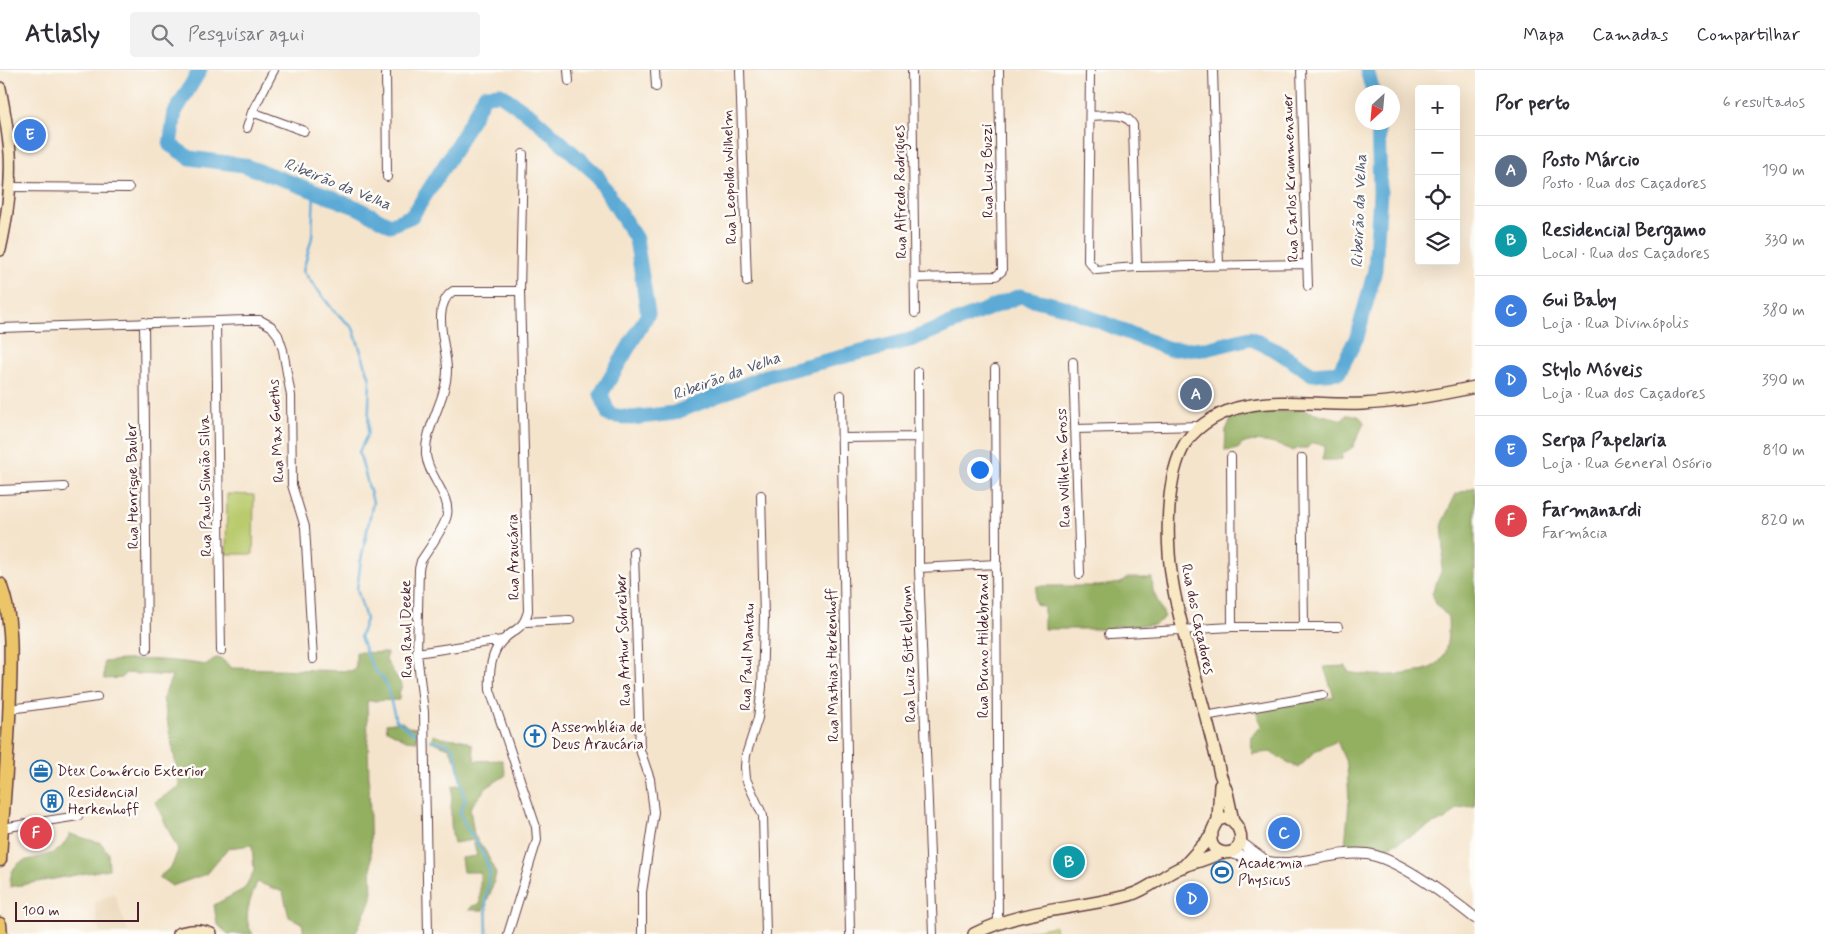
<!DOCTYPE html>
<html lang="pt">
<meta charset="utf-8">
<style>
:root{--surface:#fff;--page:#f2f2f3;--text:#2b2b33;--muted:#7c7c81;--line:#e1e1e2;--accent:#db2777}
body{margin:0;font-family:Mynerve,sans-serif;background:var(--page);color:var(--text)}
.controls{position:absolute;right:15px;top:15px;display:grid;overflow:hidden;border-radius:5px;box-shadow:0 5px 20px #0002}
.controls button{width:45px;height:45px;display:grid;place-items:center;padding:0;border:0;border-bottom:1px solid var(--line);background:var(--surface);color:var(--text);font:25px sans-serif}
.compass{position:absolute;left:1355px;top:15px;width:45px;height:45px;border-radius:50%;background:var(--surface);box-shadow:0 5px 20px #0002;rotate:206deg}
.scale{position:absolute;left:15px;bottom:12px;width:124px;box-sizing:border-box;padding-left:5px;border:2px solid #4a1f2b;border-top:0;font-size:14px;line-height:18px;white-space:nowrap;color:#4a1f2b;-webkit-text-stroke:4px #fdfcf7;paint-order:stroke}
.you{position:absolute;left:979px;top:399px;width:18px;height:18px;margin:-12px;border:4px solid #fff;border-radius:50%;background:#1a73e8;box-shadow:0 0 0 8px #1a73e833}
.badge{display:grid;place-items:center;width:32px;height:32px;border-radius:50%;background:var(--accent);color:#fff;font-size:16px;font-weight:700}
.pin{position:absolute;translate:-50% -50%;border:2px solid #fff;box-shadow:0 1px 5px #0006}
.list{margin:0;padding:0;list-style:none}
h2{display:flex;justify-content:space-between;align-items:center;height:65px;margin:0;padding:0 20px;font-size:21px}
h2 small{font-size:16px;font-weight:400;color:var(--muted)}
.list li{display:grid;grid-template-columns:32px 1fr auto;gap:15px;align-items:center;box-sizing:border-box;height:70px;padding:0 20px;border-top:1px solid var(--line)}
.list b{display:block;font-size:19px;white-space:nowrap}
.list p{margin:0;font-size:16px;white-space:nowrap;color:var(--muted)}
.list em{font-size:16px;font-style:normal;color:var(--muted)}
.icon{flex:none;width:28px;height:28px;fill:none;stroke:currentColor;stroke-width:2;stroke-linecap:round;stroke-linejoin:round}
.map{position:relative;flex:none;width:1475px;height:864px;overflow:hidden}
header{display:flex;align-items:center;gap:30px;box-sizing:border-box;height:70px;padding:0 25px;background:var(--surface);border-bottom:1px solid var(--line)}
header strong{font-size:24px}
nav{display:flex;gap:28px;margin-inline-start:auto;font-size:18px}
.search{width:350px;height:45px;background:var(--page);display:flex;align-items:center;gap:12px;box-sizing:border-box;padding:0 18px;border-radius:5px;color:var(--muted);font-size:19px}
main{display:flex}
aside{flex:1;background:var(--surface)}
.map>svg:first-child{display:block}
.built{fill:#ebd8ba}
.green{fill:#bacb6e;stroke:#82754c}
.forest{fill:#93af61;stroke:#6e6746}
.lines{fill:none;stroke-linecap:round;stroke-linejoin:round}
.stream{stroke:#5caad5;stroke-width:2.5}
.river{stroke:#5caad5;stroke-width:15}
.minor-casing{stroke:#643d43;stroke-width:10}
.tertiary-casing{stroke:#643d43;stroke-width:12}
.secondary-casing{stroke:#643d43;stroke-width:14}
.primary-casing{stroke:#643d43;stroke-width:15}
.minor{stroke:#fff;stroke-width:8}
.tertiary{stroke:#fff;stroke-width:10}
.secondary{stroke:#f8e8c3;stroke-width:11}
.primary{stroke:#edc569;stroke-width:12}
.labels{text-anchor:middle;stroke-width:5;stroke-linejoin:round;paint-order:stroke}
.street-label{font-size:15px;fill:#4a1f2b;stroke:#fdfcf7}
.poi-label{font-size:15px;fill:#4a1f2b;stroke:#fdfcf7;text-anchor:start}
.water-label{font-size:16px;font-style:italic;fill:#51576f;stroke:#fdfcf7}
</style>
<header>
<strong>Atlasly</strong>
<div class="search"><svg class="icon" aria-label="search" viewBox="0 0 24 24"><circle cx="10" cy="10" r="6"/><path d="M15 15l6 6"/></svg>Pesquisar aqui</div>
<nav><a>Mapa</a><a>Camadas</a><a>Compartilhar</a></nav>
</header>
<main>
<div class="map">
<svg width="1475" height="864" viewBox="0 0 1475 864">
<rect width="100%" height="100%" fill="#fdfcf7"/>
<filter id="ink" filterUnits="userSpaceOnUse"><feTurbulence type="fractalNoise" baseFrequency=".02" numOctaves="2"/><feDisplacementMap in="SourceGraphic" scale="10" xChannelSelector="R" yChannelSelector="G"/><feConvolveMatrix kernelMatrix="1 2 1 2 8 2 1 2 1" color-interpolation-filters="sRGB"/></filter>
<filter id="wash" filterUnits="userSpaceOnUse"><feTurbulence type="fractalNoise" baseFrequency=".0096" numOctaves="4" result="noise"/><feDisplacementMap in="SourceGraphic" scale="20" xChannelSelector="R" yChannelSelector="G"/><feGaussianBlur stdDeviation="1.12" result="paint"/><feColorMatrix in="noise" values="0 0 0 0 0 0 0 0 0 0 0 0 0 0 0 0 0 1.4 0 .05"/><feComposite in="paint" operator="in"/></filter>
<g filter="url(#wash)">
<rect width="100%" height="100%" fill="#f5e4cc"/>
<path class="built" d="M114 823 129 864H101L97 852 94 833Z"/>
<path class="green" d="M227 424 254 425 253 484H226Z
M1055 856 1056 864H1014Z"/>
<path class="forest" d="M1303 340 1343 350 1346 345C1355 345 1360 344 1364 353L1353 377 1342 384V389L1338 390H1322L1325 375 1312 373 1307 378H1299L1293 381C1281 375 1256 367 1243 374 1241 375 1239 379 1237 379 1234 381 1228 380 1225 381L1226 360 1231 349 1261 343Z
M1475 417V736L1458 738 1447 749 1433 754 1387 778 1345 776 1349 732 1347 695 1337 671 1317 680 1298 698 1270 682 1252 684 1251 666 1262 656 1256 641 1334 627 1324 597 1346 596 1348 602C1369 607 1423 608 1439 592 1448 584 1449 559 1448 547L1436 534 1432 523 1441 502 1444 480 1442 453 1456 424Z
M1127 508H1152L1153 521 1165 547 1154 555 1115 556 1108 561 1098 559H1044V537L1036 534 1034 529 1037 516H1099L1121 513Z
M356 582 387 583 386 590 402 616 399 623V630L367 631 372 828 355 864H304L302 853 289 847 283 822 257 812C251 829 241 848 253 864H228L217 854 214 835 244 819 254 801 252 775 228 778 206 804 172 816 159 807 172 796 178 780 155 732 180 716 163 628 172 606 125 603 122 608 104 609V592C139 587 173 590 207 595L212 590 219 587 232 598 351 601 356 597Z
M402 652 408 657 416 658 417 671 406 670 387 660 386 654Z
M433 665 442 668 460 669 472 674 475 691 502 690 506 705 486 718 470 738 474 765 486 782 496 804 491 821 483 840H469L472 836 480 834V802H463L461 788 477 786 473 770 454 773C449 754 451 735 453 716L461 714 457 693 449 678 431 671Z
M70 764 101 773 108 783 109 799 10 817C10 781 34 795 58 780 63 777 67 769 70 764Z"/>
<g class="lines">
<path class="stream" d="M314 121 312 167 303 201 333 240 353 258 370 309 368 363 359 382 373 432 361 490 357 519 366 549 360 567 373 598 385 611 396 650 410 661 418 664
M431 670 444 673 454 678 465 731 460 743 466 757 482 781 490 802 486 829 487 864"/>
<path class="river" d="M200 0 175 42 170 75 190 88 243 95 282 109 358 138 390 155 412 146 457 76 485 25 500 24 534 48 596 104 636 169 648 244 601 324 609 345 632 348 674 343 769 305 910 270 1020 226 1064 237 1169 279H1206L1250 268 1277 281 1312 304 1339 302 1357 267 1375 200 1380 123 1378 52
M1367 0 1373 22"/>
</g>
</g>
<g filter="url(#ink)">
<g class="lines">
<g class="minor-casing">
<path id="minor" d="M386 0 387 107
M568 0 569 11
M655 0 656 17
M740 0 747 212
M912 0 915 243
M1090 0 1088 191 1096 200 1137 197 1306 194
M1213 0 1219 196
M1301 0 1308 216
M252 42 304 61
M1091 46C1105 46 1125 41 1133 55L1137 197
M247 58 252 42 274 0
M9 117 129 118
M915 208 996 206 1002 201 999 0
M216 251 221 581
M144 252 147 579
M0 258 247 250H260L271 256 278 265 283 280 291 326 292 415 305 457 313 589
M1073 292 1080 504
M995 299 998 852
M918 302 919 498 933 864
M841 325 850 864
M1075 359 1201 356
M842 368 918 367
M1231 387 1232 557
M1302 388 1304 557
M0 420 64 417
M761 425 764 548 762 617 758 648 746 685 745 697 746 709 763 746 766 864
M634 482 640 680 650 709 654 742 642 822V864
M919 498 997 494
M526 552 570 550
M1109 564 1232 557H1338
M417 583 502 570
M10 639 97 627
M1205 646 1323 625
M2 758 78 746
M428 864 424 642 417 583 419 499 421 491C428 480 445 457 447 445 451 426 428 406 426 385 424 358 447 329 447 300 447 277 430 237 453 221H520
M508 864 537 770 536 757 490 620C489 603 490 584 502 571 514 558 523 561 528 541L520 221 523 84"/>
</g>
<g class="tertiary-casing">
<path id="tertiary" d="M1240 772 1262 788
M1231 783C1250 788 1268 794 1288 793 1314 791 1341 781 1367 784 1397 788 1451 829 1475 848"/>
</g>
<g class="secondary-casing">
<path id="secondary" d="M0 18C4 39 8 61 10 83 12 115 7 148 0 180
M1225 748C1232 748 1236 754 1239 760 1251 794 1191 789 1218 750Z
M1218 750 1220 715
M1233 751 1227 722 1220 704C1212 667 1201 630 1192 594 1185 566 1176 538 1172 509 1166 471 1165 406 1186 372 1199 353 1224 340 1246 336 1285 328 1324 336 1363 334 1401 332 1438 325 1475 317
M1183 797 1212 765
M178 864C189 860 200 859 211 864
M974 864C1022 839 1079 839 1130 825 1150 819 1165 803 1184 796 1196 792 1208 789 1220 783"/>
</g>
<g class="primary-casing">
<path id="primary" d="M0 514C13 548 11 584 10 619 9 677 3 733 0 790
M0 854 1 864"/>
</g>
<use href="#minor" class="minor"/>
<use href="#tertiary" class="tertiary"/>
<use href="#secondary" class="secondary"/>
<use href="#primary" class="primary"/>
</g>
</g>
<defs>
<g id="church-ring" transform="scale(1.125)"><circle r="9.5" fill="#fdfcf7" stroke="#1f6fb2" stroke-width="1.5"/><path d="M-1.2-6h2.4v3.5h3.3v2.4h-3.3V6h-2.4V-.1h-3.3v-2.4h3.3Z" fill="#1f6fb2"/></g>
<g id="office-ring" transform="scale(1.125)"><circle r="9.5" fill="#fdfcf7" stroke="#1f6fb2" stroke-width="1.5"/><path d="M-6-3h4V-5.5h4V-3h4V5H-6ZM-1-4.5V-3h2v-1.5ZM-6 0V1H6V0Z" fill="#1f6fb2"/></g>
<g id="building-ring" transform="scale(1.125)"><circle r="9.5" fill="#fdfcf7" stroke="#1f6fb2" stroke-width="1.5"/><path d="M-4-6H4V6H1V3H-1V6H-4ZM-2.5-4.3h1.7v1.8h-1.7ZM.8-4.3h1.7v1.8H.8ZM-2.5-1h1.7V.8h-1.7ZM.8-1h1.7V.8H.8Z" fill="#1f6fb2"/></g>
<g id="stadium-ring" transform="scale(1.125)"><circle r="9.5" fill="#fdfcf7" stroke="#1f6fb2" stroke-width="1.5"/><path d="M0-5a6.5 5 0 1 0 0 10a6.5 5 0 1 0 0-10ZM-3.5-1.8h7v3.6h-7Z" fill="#1f6fb2"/></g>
</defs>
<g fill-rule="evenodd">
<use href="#church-ring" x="535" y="666"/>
<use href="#office-ring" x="41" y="701"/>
<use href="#building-ring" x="52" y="731"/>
<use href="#stadium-ring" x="1222" y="802"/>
</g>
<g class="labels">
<g class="street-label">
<text transform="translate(987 101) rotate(-91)" y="5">Rua Luiz Buzzi</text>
<text transform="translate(729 107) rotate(-92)" y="5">Rua Leopoldo Wilhelm</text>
<text transform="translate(1290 108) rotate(-92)" y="5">Rua Carlos Krummenauer</text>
<text transform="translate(900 122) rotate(-91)" y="5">Rua Alfredo Rodrigues</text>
<text transform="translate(276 361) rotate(-93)" y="5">Rua Max Gueths</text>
<text transform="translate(1063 398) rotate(-92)" y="5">Rua Wilhelm Gross</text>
<text transform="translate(132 416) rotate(-91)" y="5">Rua Henrique Bauler</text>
<text transform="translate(205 416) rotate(-91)" y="5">Rua Paulo Simião Silva</text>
<text transform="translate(513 487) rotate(-91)" y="5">Rua Araucária</text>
<text transform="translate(1198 549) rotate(78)" y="5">Rua dos Caçadores</text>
<text transform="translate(406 559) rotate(-91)" y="5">Rua Raul Deeke</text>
<text transform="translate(623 570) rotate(-92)" y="5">Rua Arthur Schreiber</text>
<text transform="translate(983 576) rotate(-90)" y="5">Rua Bruno Hildebrand</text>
<text transform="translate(908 584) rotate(-92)" y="5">Rua Luiz Bittelbrunn</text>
<text transform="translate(747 587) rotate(-88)" y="5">Rua Paul Mantau</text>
<text transform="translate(832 595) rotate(-91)" y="5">Rua Mathias Herkenhoff</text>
</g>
<g class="poi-label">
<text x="551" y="662">Assembléia de<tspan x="551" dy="17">Deus Araucária</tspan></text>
<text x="57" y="706">Dtex Comércio Exterior</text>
<text x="68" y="727">Residencial<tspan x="68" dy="17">Herkenhoff</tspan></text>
<text x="1238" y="798">Academia<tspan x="1238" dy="17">Physicus</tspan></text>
</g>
<g class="water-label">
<text transform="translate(338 113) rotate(22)" y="6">Ribeirão da Velha</text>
<text transform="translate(1358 141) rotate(-88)" y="6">Ribeirão da Velha</text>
<text transform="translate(726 305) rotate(-20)" y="6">Ribeirão da Velha</text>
</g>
</g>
</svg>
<div class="controls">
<button>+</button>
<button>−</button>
<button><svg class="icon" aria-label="locate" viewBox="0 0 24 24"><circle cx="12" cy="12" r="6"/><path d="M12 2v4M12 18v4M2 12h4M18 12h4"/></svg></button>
<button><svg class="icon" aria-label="layers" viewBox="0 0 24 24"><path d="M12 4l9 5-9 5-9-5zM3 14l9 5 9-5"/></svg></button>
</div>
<svg class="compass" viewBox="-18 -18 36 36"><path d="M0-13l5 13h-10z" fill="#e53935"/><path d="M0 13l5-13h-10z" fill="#7c7c81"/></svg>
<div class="scale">100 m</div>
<div class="you"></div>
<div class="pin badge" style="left:1196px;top:324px;background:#5c6f8a">A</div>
<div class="pin badge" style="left:1069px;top:792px;background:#0f9aa8">B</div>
<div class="pin badge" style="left:1284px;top:763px;background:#3f7fe0">C</div>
<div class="pin badge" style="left:1192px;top:829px;background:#3f7fe0">D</div>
<div class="pin badge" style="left:30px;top:65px;background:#3f7fe0">E</div>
<div class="pin badge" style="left:36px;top:763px;background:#e0444e">F</div>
</div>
<aside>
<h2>Por perto<small>6 resultados</small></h2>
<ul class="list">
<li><span class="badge" style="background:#5c6f8a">A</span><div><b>Posto Márcio</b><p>Posto · Rua dos Caçadores</p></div><em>190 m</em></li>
<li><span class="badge" style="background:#0f9aa8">B</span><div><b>Residencial Bergamo</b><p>Local · Rua dos Caçadores</p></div><em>330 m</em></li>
<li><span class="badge" style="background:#3f7fe0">C</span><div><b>Gui Baby</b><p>Loja · Rua Divinópolis</p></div><em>380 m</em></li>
<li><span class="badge" style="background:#3f7fe0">D</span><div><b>Stylo Móveis</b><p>Loja · Rua dos Caçadores</p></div><em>390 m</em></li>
<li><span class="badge" style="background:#3f7fe0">E</span><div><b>Serpa Papelaria</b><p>Loja · Rua General Osório</p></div><em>810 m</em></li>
<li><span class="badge" style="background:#e0444e">F</span><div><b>Farmanardi</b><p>Farmácia</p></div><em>820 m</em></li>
</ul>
</aside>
</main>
